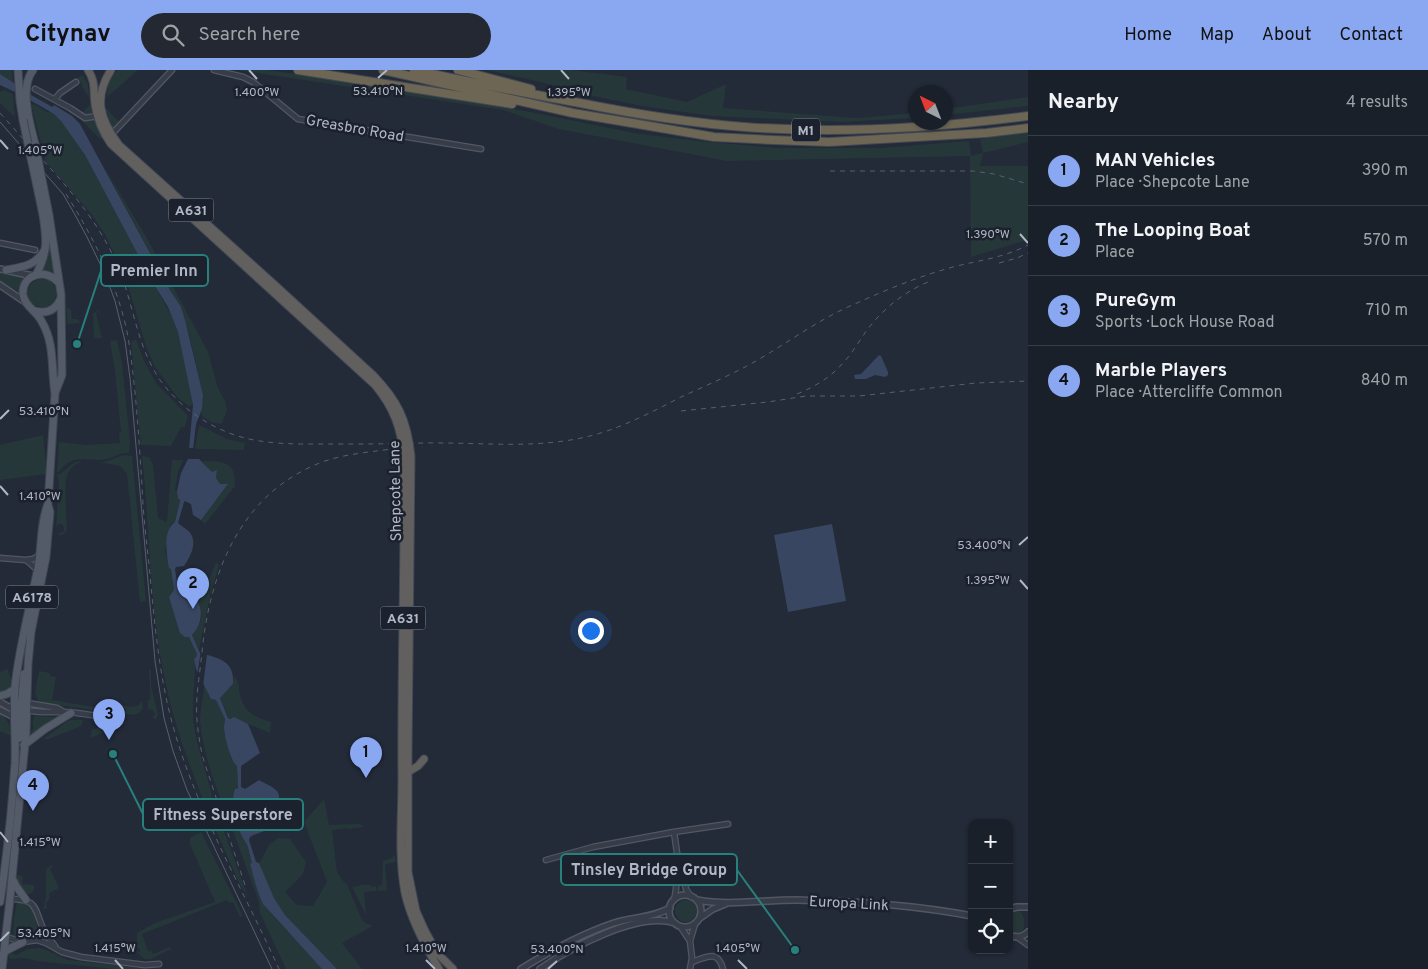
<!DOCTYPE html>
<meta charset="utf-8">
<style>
:root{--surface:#1a202a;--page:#232832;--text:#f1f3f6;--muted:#9fa3a8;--line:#383e47;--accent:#8aa8f1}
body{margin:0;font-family:Overpass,sans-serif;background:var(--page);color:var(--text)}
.controls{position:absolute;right:15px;bottom:15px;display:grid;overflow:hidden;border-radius:10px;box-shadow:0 1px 4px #0004}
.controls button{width:45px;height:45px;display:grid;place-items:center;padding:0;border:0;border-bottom:1px solid var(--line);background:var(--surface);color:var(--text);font:25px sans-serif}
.compass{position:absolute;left:908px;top:15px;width:45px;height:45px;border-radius:50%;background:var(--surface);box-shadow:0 1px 4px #0004;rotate:318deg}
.you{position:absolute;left:590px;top:560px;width:18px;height:18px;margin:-12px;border:4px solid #fff;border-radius:50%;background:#1a73e8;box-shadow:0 0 0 8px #1a73e833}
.badge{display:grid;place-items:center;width:32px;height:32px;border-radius:50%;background:var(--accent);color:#111;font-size:16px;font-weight:700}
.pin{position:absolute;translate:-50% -41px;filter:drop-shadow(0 1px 2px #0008)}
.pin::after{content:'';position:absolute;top:26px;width:18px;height:15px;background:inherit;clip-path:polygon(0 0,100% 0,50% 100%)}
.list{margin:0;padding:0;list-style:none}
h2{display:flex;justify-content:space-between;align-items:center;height:65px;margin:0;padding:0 20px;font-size:21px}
h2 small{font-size:16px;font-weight:400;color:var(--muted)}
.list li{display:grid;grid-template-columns:32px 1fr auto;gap:15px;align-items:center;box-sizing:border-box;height:70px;padding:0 20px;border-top:1px solid var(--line)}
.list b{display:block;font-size:19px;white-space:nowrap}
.list p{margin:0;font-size:16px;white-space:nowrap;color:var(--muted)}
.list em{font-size:16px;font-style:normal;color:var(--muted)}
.icon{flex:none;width:28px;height:28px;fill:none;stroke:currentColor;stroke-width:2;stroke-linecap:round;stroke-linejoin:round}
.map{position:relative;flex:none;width:1028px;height:899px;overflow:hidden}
header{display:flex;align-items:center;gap:30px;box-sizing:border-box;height:70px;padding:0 25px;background:var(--accent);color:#111}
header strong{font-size:24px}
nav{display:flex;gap:28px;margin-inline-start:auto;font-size:18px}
.search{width:350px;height:45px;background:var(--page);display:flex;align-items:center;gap:12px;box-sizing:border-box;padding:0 18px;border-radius:28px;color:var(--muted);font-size:19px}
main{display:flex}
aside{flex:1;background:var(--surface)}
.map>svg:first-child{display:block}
.green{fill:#26373a}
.water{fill:#394661}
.pier{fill:#232a38}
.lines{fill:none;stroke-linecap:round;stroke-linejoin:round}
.canal{stroke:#394661;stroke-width:5}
.minor-casing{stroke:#515763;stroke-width:7}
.tertiary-casing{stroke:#515763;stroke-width:8}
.primary-casing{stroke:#3f4552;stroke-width:9}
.trunk-casing{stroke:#414753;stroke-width:9}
.motorway-casing{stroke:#414753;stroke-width:10}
.minor{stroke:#363c48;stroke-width:4.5}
.tertiary{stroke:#363c48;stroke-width:5}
.primary{stroke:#545b68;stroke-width:7}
.trunk{stroke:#61605e;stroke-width:7}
.motorway{stroke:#6e6654;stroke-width:8}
.tram{stroke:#58606f;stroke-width:1}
.rail{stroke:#58606f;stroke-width:1;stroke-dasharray:5 5;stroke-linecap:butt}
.primary-bridge-casing{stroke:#3f4552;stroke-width:9;stroke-linecap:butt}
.primary-bridge{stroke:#545b68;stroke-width:7}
.ticks{fill:none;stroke:#b1b7c5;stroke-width:2}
.labels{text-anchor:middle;stroke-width:5;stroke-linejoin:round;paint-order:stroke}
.shield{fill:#1b212d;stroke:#848a97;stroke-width:1}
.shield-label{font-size:14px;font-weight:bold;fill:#b1b7c5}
.street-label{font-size:15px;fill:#b1b7c5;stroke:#1b212d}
.ticks-label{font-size:12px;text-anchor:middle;fill:#b1b7c5;stroke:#1b212d;stroke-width:5;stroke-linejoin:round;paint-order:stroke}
.leader{fill:none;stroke:#27807b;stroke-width:2}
.callout-dot{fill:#27807b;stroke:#1b212d;stroke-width:2}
.callout{fill:#1b212d;stroke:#27807b;stroke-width:2}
.callout-label{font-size:16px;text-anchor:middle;font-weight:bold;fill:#b1b7c5}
</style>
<header>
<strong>Citynav</strong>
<div class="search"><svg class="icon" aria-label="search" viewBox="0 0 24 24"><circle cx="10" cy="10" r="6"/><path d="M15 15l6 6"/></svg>Search here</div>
<nav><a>Home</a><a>Map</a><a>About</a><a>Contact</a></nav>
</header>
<main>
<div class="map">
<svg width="1028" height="899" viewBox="0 0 1028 899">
<rect width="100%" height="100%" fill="#232a38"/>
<path class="green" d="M0 0H12L13 13 0 4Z
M118 0H138L107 27C107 16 110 7 118 0Z
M238 0H266L358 12 541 44 634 63 698 71 777 78H880L969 71 971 86 983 83 980 69 1028 62V72L983 83 980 96H1028V168L1024 171 971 187 970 86 727 91 559 59 503 40Z
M487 0H571L627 7 626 19 687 32 726 14 723 38 857 48 915 43V48L842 52 712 46 642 36 593 26 545 13Z
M82 5 88 14 89 27 81 15 82 14 78 8Z
M4 20 13 24 15 47 0 33V22Z
M1028 27V36L946 45V39Z
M31 34 36 35 48 43 50 40 61 51 85 85 153 213 172 247 178 262 183 283 193 335 189 336 178 328 155 297 146 276 127 212 106 166 93 146 46 92Z
M91 34 106 38 120 53 100 69 82 51 83 42Z
M103 95 148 170 208 282 218 318 225 331 227 340 222 353 220 354 211 352 201 345 203 325 190 268 181 237 170 220Z
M49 176H50L54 201 51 203 42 201 46 193Z
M0 203 23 206 25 210 21 223 0 211Z
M28 223a14 14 0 1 1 28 0a14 14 0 1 1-28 0Z
M67 237 71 240 72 249H77L81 253 67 254Z
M98 241 100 242 96 243 102 268H94L93 243Z
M136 269 144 291 156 313 188 346 185 357H181L171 376 141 375 131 272Z
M117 270 122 293 130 372 129 383C121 382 115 387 107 389 89 393 73 382 60 401L57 402 59 372 86 375 120 373 119 363 121 362 115 301 110 271Z
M199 355 227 369 245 373 244 380 195 379Z
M43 365 47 404 0 410V375Z
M124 385 132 386 146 531 140 532 127 404 120 396 100 392C109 392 116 387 124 385Z
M142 386 149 387 153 394 158 448 167 452 172 390H183L178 402 175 420 177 421 178 429H180V431L175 452 171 454 165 481 171 499 174 520 172 523 187 566 189 567 197 584 194 590 195 594C195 615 191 637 194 657 198 679 206 701 211 722L212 729 248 827 240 815C210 747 178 678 164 605 149 533 150 459 142 386Z
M79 391H83C77 393 71 397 68 403 63 415 67 446 67 460L64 464 61 465H58L59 463H63L64 458 63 455 60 454 57 456 56 460 59 413 57 405C66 402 68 394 79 391Z
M202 391C211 391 227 390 232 399 235 403 235 411 235 416L205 454 200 450 228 414H220L216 408 217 401 212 403Z
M216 492 219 495 211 522 199 580 192 565 199 555 202 546 179 521 182 512 193 511 196 520 204 522Z
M7 599C10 605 13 610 11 617L5 621 0 622V602Z
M151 599V615L158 645 156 649H154L152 647 155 645 154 642 151 639 148 640V630H150C151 619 149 610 149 600Z
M39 601 50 603V606L56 607 52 630 94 637 93 640 38 632 35 622Z
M234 606C240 614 238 616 240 624 243 642 256 648 271 652L270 663 234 648H229L220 627 233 615Z
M204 613 210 627 213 630H216L225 649C225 651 224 656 224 657 224 666 231 692 237 696L238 718C231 724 234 748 237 756 239 763 243 768 246 773 249 779 250 787 252 793L250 795 260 828 275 848 323 899H286L260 843 259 832 233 761 230 745H227C215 716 203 683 200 651 200 638 204 626 204 613Z
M142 631 143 638C139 646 133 645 125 644L126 639 124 638 123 645 118 644 120 635C128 636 136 640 142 631Z
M0 644C7 648 12 658 11 666L0 661Z
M35 646 57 647 43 657 36 661V663L32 666 31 661 33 660C33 654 31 652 35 646Z
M71 650H83L81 656 49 669H43L68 651Z
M116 652H126L127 654 125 653 90 668 92 660Z
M324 729 329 755 359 754 365 757 348 759 346 758 332 760 337 802 343 811 347 814 362 850 365 853 373 856 342 873 362 899H337L331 893 285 845 274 828 259 794 269 775 278 768 290 769 306 792 303 804 285 822 297 835 313 836 327 812 304 752Z
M201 762 243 846 240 847 233 832 229 833 227 830 142 864 148 881 151 880 153 884 170 877 171 879 151 889H144L136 881 140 882V879L137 878V863L155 853 215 832 190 774V768Z
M393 786H395L396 792 385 794 387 820 378 821V816L382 815 383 791 392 788Z
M52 795 53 797 50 799 59 818 49 823 50 828 46 833 47 838 43 840 46 827V799Z
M17 805 23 806 22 814 34 815V819L32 823 28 824C22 821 17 812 17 805Z
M363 815H371L372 817 376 816 377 821 364 822 366 845 352 817Z
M675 841a11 11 0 1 1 22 0a11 11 0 1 1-22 0Z
M17 832C22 832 25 832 29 835 33 839 34 844 36 850 38 859 39 866 27 867L25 865H19L13 867 14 848Z
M1018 840C1028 845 1027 872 1009 860V844L1014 841Z
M39 878C49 880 59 887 69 890L149 899H114L36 891 26 888 10 889 8 885 11 883 16 885 28 879Z"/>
<path class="water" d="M0 4 31 24 32 30 0 15Z
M54 35 72 46 80 54 170 220 181 237 185 250 203 325 202 339 196 354 193 380 200 390 212 402 217 400 216 408 220 414H228L201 450 193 445 191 434 185 431 184 432 178 453C182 457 188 459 191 464 197 475 190 487 184 496L176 497 175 499 178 519C180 520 183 520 186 521 204 529 205 552 192 565L200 583C219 588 235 591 233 614L220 628 228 648 230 649 234 647 248 654 260 683 241 696V717L245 719 259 710C264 713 272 716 277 721 283 727 276 753 269 758 263 763 256 763 250 767L249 770 256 792 259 793 274 828 285 845 337 899H322L263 834C257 822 254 808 250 794L252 793C250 787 249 778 246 773 236 757 229 739 235 719L238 718 237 696C231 692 224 666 224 657 224 656 225 651 225 649L216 630 211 629 196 599 194 589 196 587 197 584 189 567H185L180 563 169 527 174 520 171 499 169 498C167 485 162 461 175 452L180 431V429H178L177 421 181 403 188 389 193 335 178 262 168 237 153 213 85 85 61 51 50 40Z
M879 285 881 286 888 302V305L885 307 875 305 866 309H855L854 305 861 304Z
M832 454 846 531 788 542 774 465Z"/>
<path class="pier" d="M187 378H196L201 388 203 389H185Z
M201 580 207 584 203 616 197 607Z"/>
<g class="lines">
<path class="canal" d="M26 25 56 42"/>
<g class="minor-casing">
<path id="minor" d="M214 0 243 7 253 12 298 49 481 79
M35 19 70 38 85 48 98 46
M55 29 60 23 76 12
M111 65 172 0
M0 173 35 180
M0 488 26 490
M37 500 31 494 26 490 33 489 40 485
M27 633 57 638 64 642
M27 640C40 643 51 642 64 642 76 642 88 645 100 646
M674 762 728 754
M546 790 593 777 674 762 679 797 683 805 686 819 691 827
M10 829C36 829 34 836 42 856 45 864 50 870 55 876
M674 830C677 819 676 808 679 797
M680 856 690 871
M6 867 23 872 37 870 46 873 62 882 81 887 145 895 159 894
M1017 867 1028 875
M692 892C706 887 718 879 723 899
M690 899 692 888 690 871 695 854"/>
</g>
<g class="tertiary-casing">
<path id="tertiary" d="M0 199 33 206
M0 215 25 232
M0 632 14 640
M0 640 14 647
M669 841a16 16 0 1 1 32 0a16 16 0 1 1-32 0Z
M697 830C729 836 763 830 796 830 854 831 915 835 972 846
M1009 839 1017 837H1028
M700 848 713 839 725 834
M1009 865C1016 868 1023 867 1028 862
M521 899C550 881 581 864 614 853 632 847 653 848 670 838
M540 899C570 878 638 841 675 853"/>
</g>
<g class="primary-casing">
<path id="primary" d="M18 0 20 31 23 50
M33 0C19 18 30 54 35 74
M49 145 61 224 62 305 55 323
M6 200C22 197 35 196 44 181
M36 205C48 181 47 171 43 145
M35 241C47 244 56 240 61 228
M0 626 7 624 15 619
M16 645 22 629 24 604
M19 668 21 644 24 637
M24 675 45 659 71 643
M13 810 16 816 26 830
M0 832C7 786 12 739 15 693 16 667 13 642 15 617 19 577 30 537 38 498 42 477 40 454 48 434L55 324C51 299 55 274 42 252 37 241 24 236 23 224 22 203 47 198 59 213
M3 884 7 880 23 872
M2 899 10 829 26 663 28 594 31 562 46 487 50 442 48 435"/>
</g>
<g class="trunk-casing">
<path id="trunk" d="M88 0C96 12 93 20 95 34 97 49 102 61 111 74L375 315C394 338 401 358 404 387 405 494 401 602 402 709 402 747 398 786 405 823 411 850 425 876 439 899
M111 0C93 28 100 50 119 75L276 216 373 305C398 331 407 350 411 386L408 686V802L416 841 425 861 437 883 453 899
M408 702 418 696 424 689"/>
</g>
<g class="motorway-casing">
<path id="motorway" d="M298 0 512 34
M383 0 573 43 714 67 773 70 829 72 986 63 1028 58
M414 0C469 12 525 23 580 33 635 44 690 53 745 57 839 64 935 58 1028 46
M458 0 531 19"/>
</g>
<use href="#minor" class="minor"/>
<use href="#tertiary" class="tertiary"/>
<use href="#primary" class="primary"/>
<use href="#trunk" class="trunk"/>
<use href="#motorway" class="motorway"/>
<path class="tram" d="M0 52 63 124 74 143 87 167 105 204 115 231 125 271 130 308 155 591 164 648 173 681 187 720 272 899"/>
<path class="rail" d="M0 43 34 81
M30 76C63 112 96 147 116 192 132 227 135 267 154 300 161 314 173 326 185 337 203 352 226 364 249 369 277 375 305 374 333 374 364 374 394 374 424 373 485 372 545 381 604 362 631 353 656 340 681 327 703 317 726 307 747 296 784 276 818 249 857 233 888 219 920 206 953 197 980 190 1003 188 1028 175
M830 101H973L994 104 1028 114
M66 124C90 162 111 202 123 245 130 270 132 296 135 322 138 353 140 385 142 416 143 442 146 468 149 494 153 538 157 584 166 627 186 724 239 810 279 899
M999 193 1017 188 1028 183
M797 324C814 317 830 308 842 294 852 284 859 271 867 260 883 239 904 222 928 212
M681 341 768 332 806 326H859L976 313 1028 311
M245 815 203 688C200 675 198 663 197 650 195 628 200 604 202 582 210 500 242 421 325 391 346 384 370 382 392 379"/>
<g class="primary-bridge-casing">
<path id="primary-bridge" d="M23 50 43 145
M35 74 49 145"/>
</g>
<use href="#primary-bridge" class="primary-bridge"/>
</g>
<path class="ticks" d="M249 0 257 9M561 0 569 9M378 8 387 0M0 70 8 79M1020 164 1028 173M0 349 9 340M0 416 8 425M1019 475 1028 467M1020 510 1028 519M0 762 8 772M0 871 9 862M115 890 123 899M426 890 435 899M738 890 747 899M548 899 557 891"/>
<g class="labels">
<g class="shield">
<rect x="792" y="48.5" width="28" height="23" rx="4"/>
<rect x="168.5" y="128.5" width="45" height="23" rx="4"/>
<rect x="6" y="515.5" width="52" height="23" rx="4"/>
<rect x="380.5" y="536.5" width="45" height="23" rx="4"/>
</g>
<g class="shield-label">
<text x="806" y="65">M1</text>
<text x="191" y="145">A631</text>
<text x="32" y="532">A6178</text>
<text x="403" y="553">A631</text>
</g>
<g class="street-label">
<text transform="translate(355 58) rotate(10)" y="5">Greasbro Road</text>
<text transform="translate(395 421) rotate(-91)" y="5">Shepcote Lane</text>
<text transform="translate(849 833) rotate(3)" y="5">Europa Link</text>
</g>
</g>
<g class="ticks-label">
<text x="378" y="25">53.410°N</text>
<text x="257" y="26">1.400°W</text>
<text x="569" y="26">1.395°W</text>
<text x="40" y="84">1.405°W</text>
<text x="988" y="168">1.390°W</text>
<text x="44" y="345">53.410°N</text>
<text x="40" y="430">1.410°W</text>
<text x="984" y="479">53.400°N</text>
<text x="988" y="514">1.395°W</text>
<text x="40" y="776">1.415°W</text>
<text x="44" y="867">53.405°N</text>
<text x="115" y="882">1.415°W</text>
<text x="426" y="882">1.410°W</text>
<text x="738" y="882">1.405°W</text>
<text x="557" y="883">53.400°N</text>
</g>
<path class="leader" d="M77 274L101 201M113 684L143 744M795 880L737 800"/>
<g class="callout-dot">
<circle cx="77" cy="274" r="5"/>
<circle cx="113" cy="684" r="5"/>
<circle cx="795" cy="880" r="5"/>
</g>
<g class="callout">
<rect x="101" y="185" width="107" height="31" rx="5"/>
<rect x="143" y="729" width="160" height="31" rx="5"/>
<rect x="561" y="784" width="176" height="31" rx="5"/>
</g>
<g class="callout-label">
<text x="154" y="206">Premier Inn</text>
<text x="223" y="750">Fitness Superstore</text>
<text x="649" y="805">Tinsley Bridge Group</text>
</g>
</svg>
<div class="controls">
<button>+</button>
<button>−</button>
<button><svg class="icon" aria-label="locate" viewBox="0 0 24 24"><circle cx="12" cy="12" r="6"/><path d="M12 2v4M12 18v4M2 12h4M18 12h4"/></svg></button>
</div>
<svg class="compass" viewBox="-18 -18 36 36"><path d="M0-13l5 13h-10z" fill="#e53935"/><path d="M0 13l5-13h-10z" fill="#9fa3a8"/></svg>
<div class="you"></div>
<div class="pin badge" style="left:366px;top:708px">1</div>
<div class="pin badge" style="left:193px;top:539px">2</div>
<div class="pin badge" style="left:109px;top:670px">3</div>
<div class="pin badge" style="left:33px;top:741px">4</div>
</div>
<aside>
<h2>Nearby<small>4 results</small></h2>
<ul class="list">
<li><span class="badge">1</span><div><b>MAN Vehicles</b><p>Place · Shepcote Lane</p></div><em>390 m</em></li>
<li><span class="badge">2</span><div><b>The Looping Boat</b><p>Place</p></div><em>570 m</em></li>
<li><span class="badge">3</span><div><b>PureGym</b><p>Sports · Lock House Road</p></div><em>710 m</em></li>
<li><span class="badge">4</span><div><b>Marble Players</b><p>Place · Attercliffe Common</p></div><em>840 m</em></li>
</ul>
</aside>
</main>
